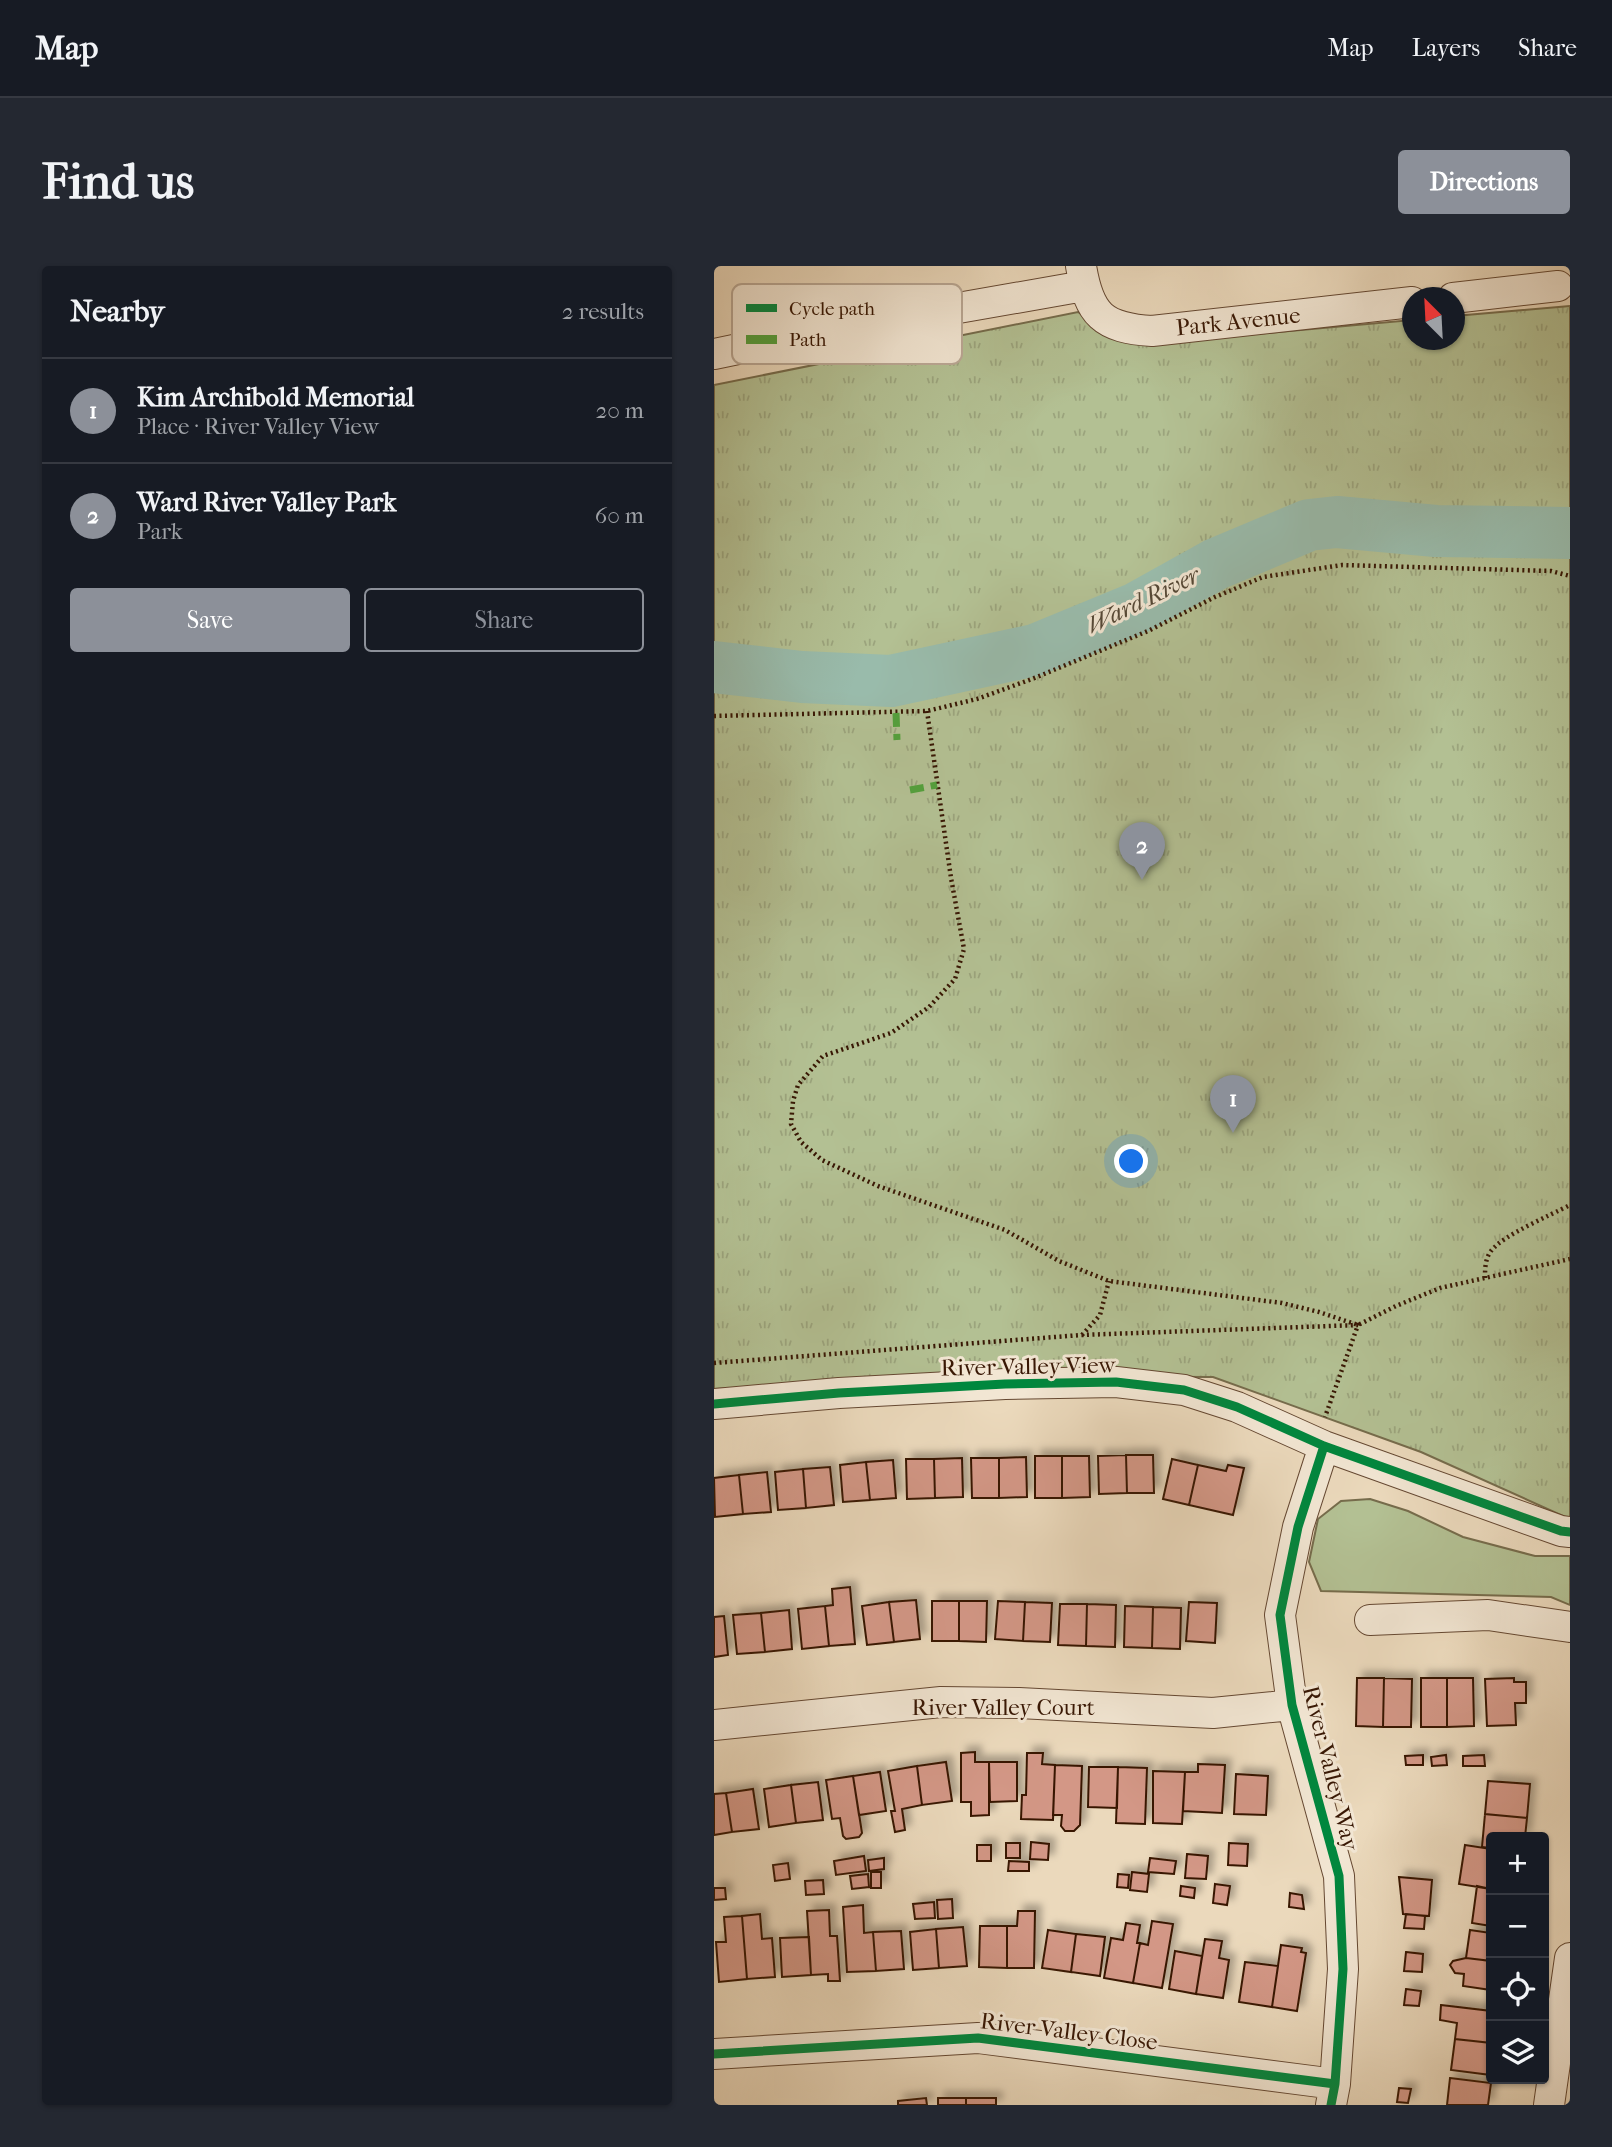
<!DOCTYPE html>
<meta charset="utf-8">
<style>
:root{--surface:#171b24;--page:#242831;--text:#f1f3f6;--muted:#9ea1a6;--line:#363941;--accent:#8c9099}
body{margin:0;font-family:"IM FELL French Canon",serif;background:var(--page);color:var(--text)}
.controls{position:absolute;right:21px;bottom:21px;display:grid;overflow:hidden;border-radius:7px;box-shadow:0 2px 5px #0004}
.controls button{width:63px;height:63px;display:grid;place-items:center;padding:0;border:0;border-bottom:2px solid var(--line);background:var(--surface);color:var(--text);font:35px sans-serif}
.compass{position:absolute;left:688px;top:21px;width:63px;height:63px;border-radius:50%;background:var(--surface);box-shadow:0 2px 5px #0004;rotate:336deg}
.you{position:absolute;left:418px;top:896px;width:24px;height:24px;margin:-18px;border:5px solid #fff;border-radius:50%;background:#1a73e8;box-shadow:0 0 0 10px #1a73e833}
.badge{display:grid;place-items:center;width:46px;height:46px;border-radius:50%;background:var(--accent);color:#fff;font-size:23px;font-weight:700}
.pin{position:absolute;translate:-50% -58px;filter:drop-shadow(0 2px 4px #0008)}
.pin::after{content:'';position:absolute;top:37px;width:24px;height:21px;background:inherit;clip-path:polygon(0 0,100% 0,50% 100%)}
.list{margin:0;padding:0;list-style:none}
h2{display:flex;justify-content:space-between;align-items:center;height:91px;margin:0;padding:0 28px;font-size:30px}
h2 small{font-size:23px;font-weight:400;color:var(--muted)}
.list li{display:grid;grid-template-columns:46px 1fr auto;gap:21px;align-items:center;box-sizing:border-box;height:105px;padding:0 28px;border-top:2px solid var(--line)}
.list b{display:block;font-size:26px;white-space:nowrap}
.list p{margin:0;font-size:23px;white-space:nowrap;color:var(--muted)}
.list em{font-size:23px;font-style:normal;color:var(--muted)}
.actions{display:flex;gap:14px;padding:21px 28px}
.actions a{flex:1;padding:16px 0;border:2px solid var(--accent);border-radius:7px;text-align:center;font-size:24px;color:var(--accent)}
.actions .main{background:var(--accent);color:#fff}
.icon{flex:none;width:38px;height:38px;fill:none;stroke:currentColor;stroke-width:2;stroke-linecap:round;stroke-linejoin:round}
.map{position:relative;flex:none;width:856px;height:1839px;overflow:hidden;border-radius:7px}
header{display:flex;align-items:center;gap:42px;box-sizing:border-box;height:98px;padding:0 35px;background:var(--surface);border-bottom:2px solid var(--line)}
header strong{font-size:33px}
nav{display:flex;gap:38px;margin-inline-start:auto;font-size:24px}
.intro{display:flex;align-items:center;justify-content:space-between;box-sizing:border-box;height:168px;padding:0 42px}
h1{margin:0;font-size:49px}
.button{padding:18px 32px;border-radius:7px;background:var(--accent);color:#fff;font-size:24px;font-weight:700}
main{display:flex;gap:42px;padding:0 42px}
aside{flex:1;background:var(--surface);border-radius:7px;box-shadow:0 2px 5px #0004}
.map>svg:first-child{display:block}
.grass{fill:#b3c093;stroke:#766c4c;stroke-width:2}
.park{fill:url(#park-tufts);stroke:#766c4c;stroke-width:2}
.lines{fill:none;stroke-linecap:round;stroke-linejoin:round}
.river{stroke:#99bbab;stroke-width:52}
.building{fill:#d39786;stroke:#381704;stroke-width:2;filter:url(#shadow)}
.street-casing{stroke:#654832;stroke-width:32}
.path{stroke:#381704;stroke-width:4.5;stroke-dasharray:2 3.5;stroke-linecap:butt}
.street{stroke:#f2e6d3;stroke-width:30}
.quiet{stroke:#53a13d;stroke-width:7;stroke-dasharray:14 7;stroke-linecap:butt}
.cycleway-casing{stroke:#f2e6d3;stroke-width:13}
.cycleway{stroke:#00873e;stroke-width:9}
.labels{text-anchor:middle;stroke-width:6;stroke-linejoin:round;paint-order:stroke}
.street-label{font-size:23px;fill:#381704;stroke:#f2e6d3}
.water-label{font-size:24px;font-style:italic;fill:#554836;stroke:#f2e6d3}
.key{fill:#f2e6d3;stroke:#baa895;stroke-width:2}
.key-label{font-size:19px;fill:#381704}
</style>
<header>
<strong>Map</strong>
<nav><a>Map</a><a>Layers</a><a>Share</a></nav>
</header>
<div class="intro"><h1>Find us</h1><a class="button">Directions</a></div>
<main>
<aside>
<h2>Nearby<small>2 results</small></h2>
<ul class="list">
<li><span class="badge">1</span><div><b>Kim Archibold Memorial</b><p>Place · River Valley View</p></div><em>20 m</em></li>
<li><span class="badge">2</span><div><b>Ward River Valley Park</b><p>Park</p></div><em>60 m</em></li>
</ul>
<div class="actions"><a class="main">Save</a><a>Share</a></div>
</aside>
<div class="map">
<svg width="856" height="1839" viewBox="0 0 856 1839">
<defs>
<pattern id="park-tufts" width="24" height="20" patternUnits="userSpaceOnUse" patternTransform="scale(1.75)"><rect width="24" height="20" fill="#b3c093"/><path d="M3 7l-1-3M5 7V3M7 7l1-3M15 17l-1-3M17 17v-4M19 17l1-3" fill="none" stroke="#9ba47d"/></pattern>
<filter id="shadow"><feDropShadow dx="6" dy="-6" stdDeviation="3.5" flood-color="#0004"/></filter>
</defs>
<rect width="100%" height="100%" fill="#ebd9bc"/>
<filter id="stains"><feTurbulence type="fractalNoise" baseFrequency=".00286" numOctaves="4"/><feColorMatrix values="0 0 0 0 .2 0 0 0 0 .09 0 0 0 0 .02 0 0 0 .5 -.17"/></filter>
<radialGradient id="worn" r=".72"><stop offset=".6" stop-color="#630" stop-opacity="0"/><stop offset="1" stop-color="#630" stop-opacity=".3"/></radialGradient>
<path class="grass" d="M656 1233 694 1245 749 1271 821 1290H856V1339L837 1331 607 1325 595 1296 604 1253 627 1235Z"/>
<path class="park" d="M856 40V1253L707 1186 499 1111 264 1110 0 1123V119L364 46 406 74 452 76 698 54V74H740L741 50Z"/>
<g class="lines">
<path class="river" d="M0 401 88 411 177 415 321 384 423 342 502 298 595 259 623 256 722 265 856 267"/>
</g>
<path class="building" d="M412 1189 413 1227 385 1228 384 1190Z
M412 1189H439L440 1227H413Z
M321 1190H348V1232H321Z
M348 1190H375L376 1231 348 1232Z
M312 1191 313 1231 285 1232V1192Z
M248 1192 249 1231 221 1232 220 1193Z
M257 1192H285V1232H258Z
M192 1193H220L221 1232 193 1233Z
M458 1193 484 1199 475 1239 449 1233Z
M179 1194 182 1232 156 1234 152 1196Z
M152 1196 156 1234 129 1236 126 1199Z
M484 1199 512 1205 514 1199 530 1202 519 1249 475 1239Z
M116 1201 120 1239 92 1242 89 1203Z
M89 1203 92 1242 64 1244 61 1206Z
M53 1206 57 1246 29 1248 25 1209Z
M25 1209 29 1248 1 1251 0 1212Z
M136 1321 141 1378 115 1380 111 1340 119 1339 118 1323Z
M202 1334 206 1373 180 1376 175 1336Z
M218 1335H245V1375H218Z
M245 1335H273L272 1376 245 1375Z
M284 1335 311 1336 309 1375 281 1373Z
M175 1336 180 1376 153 1379 148 1340Z
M311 1336 338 1337 336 1376 309 1375Z
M475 1336 503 1337 501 1377 472 1375Z
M346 1338H373L372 1380 344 1379Z
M373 1338 402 1339 401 1381 372 1380Z
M111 1340 115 1380 88 1383 84 1343Z
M411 1340 439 1341 438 1382 410 1381Z
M439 1341 467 1342 466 1383 438 1382Z
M75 1344 78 1383 51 1386 47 1347Z
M47 1347 51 1386 23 1388 19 1349Z
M10 1350 14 1389 0 1391V1351Z
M643 1412H670L669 1461 642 1460Z
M670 1412 698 1413 697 1461H669Z
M707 1412H733V1461H707Z
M733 1412H759L760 1460 733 1461Z
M800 1412V1416H812V1437H801L802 1459 773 1460 771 1413Z
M261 1486V1496H275V1549L257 1550V1536H247V1487Z
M313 1487H329L328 1498 341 1499 339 1554 307 1553 308 1529H312Z
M709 1489V1499H692L691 1490Z
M732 1489 733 1499 718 1500 717 1491Z
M770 1489 771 1500H749V1490Z
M232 1496 238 1535 208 1539 203 1500Z
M275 1496H303V1535L276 1536Z
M484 1498 511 1499 508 1547 469 1545 471 1506H484Z
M341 1499 368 1500 366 1559 360 1565H351L347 1560 348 1549H339Z
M203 1500 208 1539 188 1543 191 1564 181 1566 177 1545H181L174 1505Z
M375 1501H404L403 1542 374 1541Z
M404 1501 433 1502 431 1558 402 1557Z
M439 1505 471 1506 468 1558 439 1557Z
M166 1506 172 1545 145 1549 139 1510Z
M522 1508 554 1510 552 1549 520 1548Z
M139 1510 148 1567 145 1571 132 1573 129 1570 126 1552 118 1553 112 1514Z
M774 1515 816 1518 813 1552 771 1548Z
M104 1516 109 1554 82 1557 77 1519Z
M77 1519 82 1557 55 1561 50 1523Z
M39 1523 45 1563 18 1566 12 1527Z
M12 1527 18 1566 0 1569V1528Z
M771 1548 813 1552 811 1571H777V1582L768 1581Z
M317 1576 335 1578 334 1594 316 1593Z
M292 1577H306V1592H292Z
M515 1577 534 1578 533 1600 514 1599Z
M263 1579H277V1595H263Z
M751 1579 777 1583V1623L745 1618Z
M473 1588 494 1590 492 1613 471 1612Z
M150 1590 152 1605 122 1609 120 1595Z
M170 1592V1603L155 1605 154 1594Z
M436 1592 462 1595 460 1608 434 1606Z
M295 1595 315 1596V1605H294Z
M74 1597 76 1613 61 1615 59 1599Z
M157 1606H167V1622H157Z
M418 1606 435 1608 433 1626 416 1624Z
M154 1608 155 1621 138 1623 136 1610Z
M404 1608 415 1609 414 1622 403 1621Z
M685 1611 718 1614 715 1650 689 1648Z
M109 1614 110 1628 92 1629 91 1615Z
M501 1618 516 1620 513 1639 499 1637Z
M467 1620 481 1622 480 1632 466 1630Z
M763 1620 777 1623V1660L758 1657Z
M0 1622H11L12 1633 0 1634Z
M576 1627 588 1629 590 1643 575 1641Z
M238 1633 239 1652 224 1653 223 1634Z
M220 1636 221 1652 201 1653 199 1638Z
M149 1639 150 1667 159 1666 162 1705 133 1706 129 1641Z
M115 1644 116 1670H123L126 1715H114V1708L97 1709 93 1645Z
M304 1645H321L320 1702H293V1660H303Z
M46 1648 48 1673 58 1672 61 1711 33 1713 28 1650Z
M692 1648 711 1650 710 1663 690 1662Z
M28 1650 33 1713 5 1716 2 1676H12L10 1651Z
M438 1655 459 1658 448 1722 419 1717 426 1677 434 1679Z
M412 1657 426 1659 423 1677H426L419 1717 390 1712 397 1672 409 1674Z
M266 1660H293V1702L265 1701Z
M249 1661 253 1700 225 1702 222 1663Z
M222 1663 225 1702 199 1704 196 1666Z
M334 1664 362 1668 357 1706 328 1702Z
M756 1664 777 1667V1695L752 1692Z
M187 1665 190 1703 162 1705 159 1666Z
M362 1668 391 1671 386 1710 357 1706Z
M95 1671 97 1709 68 1711 66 1672Z
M491 1673 508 1675 505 1692 515 1694 509 1732 482 1728Z
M567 1679 588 1682 587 1686 592 1687 583 1745 558 1741Z
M461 1685 488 1690 482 1728 455 1723Z
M692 1686 709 1688 708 1706 690 1705Z
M752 1692 777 1695V1724L749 1720 750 1708 741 1707 736 1699 739 1695Z
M531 1696 564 1700 558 1741 525 1736Z
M692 1723 707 1725 705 1740 690 1739Z
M727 1739 777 1745V1777L741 1773 743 1757 726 1754Z
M741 1773 777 1777V1809L737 1804Z
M736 1812 777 1817 774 1839H733Z
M685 1822 697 1823 694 1837 683 1836Z
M212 1832 213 1839H184V1835Z
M224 1832H252V1839H224Z
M252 1832H282V1839H252Z"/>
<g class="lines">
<g class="street-casing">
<path id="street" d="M367 0C375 49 389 62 438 65L698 36
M739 32 844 20
M0 88 96 68 370 20
M0 1138 125 1127 291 1118 402 1116 470 1124 523 1141 610 1180 847 1265 856 1266
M610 1180 584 1261 566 1349 578 1439 625 1610 629 1703 621 1818 617 1839
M656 1354 774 1349 856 1361
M0 1459 227 1436 305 1437 499 1447 578 1439
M0 1788 264 1772 621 1818
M835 1839 856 1692"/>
</g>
<path class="path" d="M213 445 237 612 250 683 241 713 215 741 177 767 109 790 84 819 79 835 77 858 87 876 108 894 164 920 291 964 345 995 395 1015 568 1037 605 1046 644 1059 682 1040 726 1022 856 993
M0 450 213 445 263 433 318 413 434 365 501 331 549 311 628 299 837 305 856 310
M771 1012C771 1003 771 993 777 985 789 969 837 949 856 939
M368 1069 386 1049 395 1015
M0 1097 367 1069 644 1059 611 1151"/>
<use href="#street" class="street"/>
<path class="quiet" d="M182 447 183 474
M196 524 223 519"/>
<g class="cycleway-casing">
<path id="cycleway" d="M0 1138 125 1127 291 1118 402 1116 470 1124 523 1141 610 1180 847 1265 856 1266
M610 1180 584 1261 566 1349 578 1439 625 1610 629 1703 621 1818 617 1839
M0 1788 264 1772 621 1818"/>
</g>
<use href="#cycleway" class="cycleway"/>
</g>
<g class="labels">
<g class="street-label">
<text transform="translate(524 55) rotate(-6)" y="8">Park Avenue</text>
<text transform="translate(314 1100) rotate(-1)" y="8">River Valley View</text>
<text x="289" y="1449">River Valley Court</text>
<text transform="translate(617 1502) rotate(76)" y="8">River Valley Way</text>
<text transform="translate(355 1765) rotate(7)" y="8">River Valley Close</text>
</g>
<g class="water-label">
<text transform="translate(429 334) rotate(-26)" y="8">Ward River</text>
</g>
</g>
<rect x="18" y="18" width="230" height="80" rx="10" class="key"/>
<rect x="32" y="38" width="31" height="8" fill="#00873e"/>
<rect x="32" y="69" width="31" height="9" fill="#53a13d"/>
<g class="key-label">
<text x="75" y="49">Cycle path</text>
<text x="75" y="80">Path</text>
</g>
<rect width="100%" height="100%" filter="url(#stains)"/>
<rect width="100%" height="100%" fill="url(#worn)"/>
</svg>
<div class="controls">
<button>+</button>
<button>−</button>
<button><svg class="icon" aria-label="locate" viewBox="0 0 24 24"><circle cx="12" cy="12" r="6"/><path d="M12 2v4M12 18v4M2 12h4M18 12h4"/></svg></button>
<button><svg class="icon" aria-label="layers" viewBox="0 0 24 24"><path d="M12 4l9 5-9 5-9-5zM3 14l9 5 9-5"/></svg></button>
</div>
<svg class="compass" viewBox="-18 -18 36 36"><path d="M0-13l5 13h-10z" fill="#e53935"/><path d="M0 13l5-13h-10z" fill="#9ea1a6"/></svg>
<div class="you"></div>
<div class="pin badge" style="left:519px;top:867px">1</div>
<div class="pin badge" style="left:428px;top:614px">2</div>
</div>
</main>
